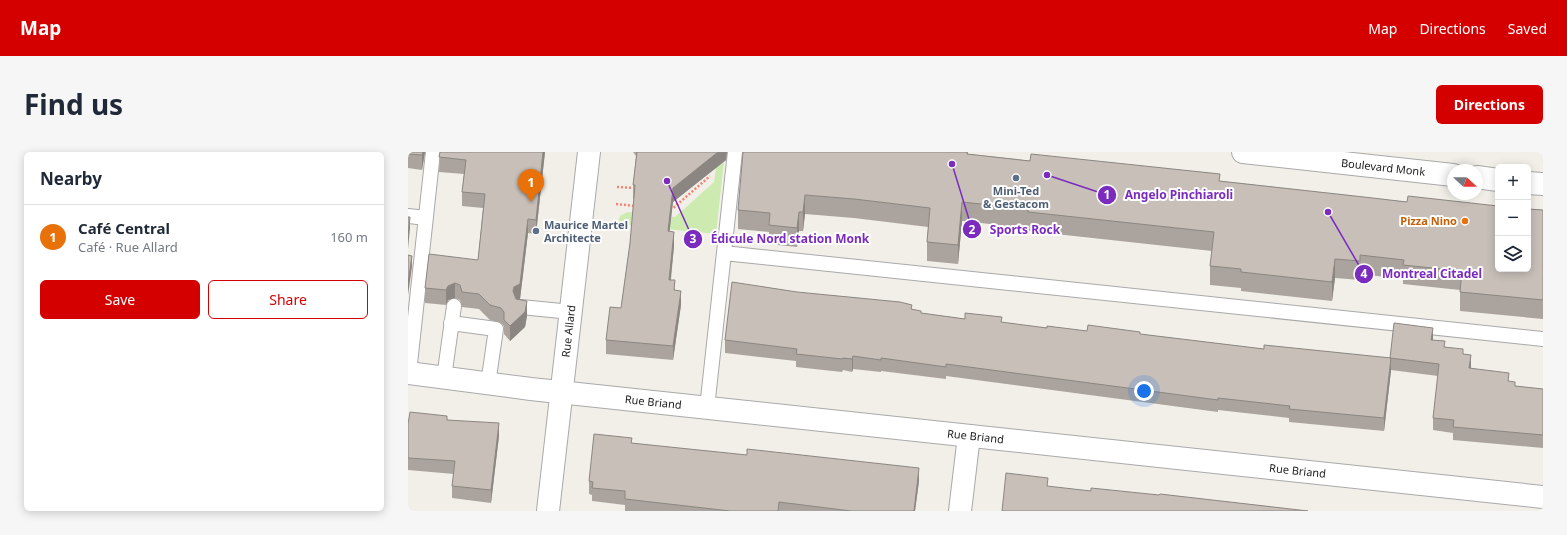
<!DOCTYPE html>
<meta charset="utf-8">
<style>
:root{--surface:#fff;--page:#f6f6f7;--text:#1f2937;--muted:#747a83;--line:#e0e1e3;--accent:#d40000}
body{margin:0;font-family:"Noto Sans",sans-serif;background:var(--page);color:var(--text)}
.controls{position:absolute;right:12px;top:12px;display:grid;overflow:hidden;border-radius:6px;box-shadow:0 2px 10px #0003}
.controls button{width:36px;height:36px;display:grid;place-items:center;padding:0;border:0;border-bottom:1px solid var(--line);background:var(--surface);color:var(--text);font:20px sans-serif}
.compass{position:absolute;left:1039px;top:12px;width:36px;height:36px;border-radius:50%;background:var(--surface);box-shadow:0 2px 10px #0003;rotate:111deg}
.you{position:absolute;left:736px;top:239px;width:14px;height:14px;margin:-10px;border:3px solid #fff;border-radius:50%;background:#1a73e8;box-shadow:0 0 0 6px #1a73e833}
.badge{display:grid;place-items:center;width:26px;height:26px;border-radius:50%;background:var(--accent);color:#fff;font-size:13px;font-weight:700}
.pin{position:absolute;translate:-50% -33px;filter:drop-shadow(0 1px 2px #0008)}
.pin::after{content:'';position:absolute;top:21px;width:14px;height:12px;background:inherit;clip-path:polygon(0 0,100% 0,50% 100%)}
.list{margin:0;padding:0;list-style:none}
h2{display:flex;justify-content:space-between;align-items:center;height:52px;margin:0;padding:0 16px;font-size:17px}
h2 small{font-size:13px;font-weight:400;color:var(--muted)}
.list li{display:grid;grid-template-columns:26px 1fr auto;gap:12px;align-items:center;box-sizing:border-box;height:64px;padding:0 16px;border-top:1px solid var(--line)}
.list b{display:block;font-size:15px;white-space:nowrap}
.list p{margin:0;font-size:13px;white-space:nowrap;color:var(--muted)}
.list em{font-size:13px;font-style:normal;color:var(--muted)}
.actions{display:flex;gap:8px;padding:12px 16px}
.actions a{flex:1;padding:9px 0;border:1px solid var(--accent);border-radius:6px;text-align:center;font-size:14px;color:var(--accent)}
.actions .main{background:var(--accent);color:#fff}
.icon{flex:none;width:22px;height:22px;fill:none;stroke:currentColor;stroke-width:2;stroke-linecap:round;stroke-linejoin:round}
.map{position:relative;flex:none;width:1135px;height:359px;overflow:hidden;border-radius:6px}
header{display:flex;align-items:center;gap:24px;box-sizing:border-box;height:56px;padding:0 20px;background:var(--accent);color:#fff}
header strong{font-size:19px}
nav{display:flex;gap:22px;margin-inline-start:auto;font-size:14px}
.intro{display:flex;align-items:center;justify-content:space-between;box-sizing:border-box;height:96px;padding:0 24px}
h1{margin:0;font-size:28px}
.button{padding:10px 18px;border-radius:6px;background:var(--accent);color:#fff;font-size:14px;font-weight:700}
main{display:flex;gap:24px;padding:0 24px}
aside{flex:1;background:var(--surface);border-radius:6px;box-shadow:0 2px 10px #0003}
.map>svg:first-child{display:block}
.grass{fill:#cdebb0}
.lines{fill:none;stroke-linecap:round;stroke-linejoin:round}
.service-casing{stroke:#a9a9a9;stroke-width:16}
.minor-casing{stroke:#a9a9a9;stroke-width:24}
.tertiary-casing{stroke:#a9a9a9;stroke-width:24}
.path{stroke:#fa8072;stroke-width:2.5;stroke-dasharray:2 2;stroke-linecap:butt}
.service{stroke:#fff;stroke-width:14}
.minor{stroke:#fff;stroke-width:22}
.tertiary{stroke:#fff;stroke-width:22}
.wall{fill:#aba49e}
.shaded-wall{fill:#8b8681}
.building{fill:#c7bfb8;stroke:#8b8681}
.service-dot{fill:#5c6f8a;stroke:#fff;stroke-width:1.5}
.food-dot{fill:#e8710a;stroke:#fff;stroke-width:1.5}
.labels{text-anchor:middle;stroke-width:4;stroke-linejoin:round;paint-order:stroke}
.street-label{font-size:11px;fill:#222;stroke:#fff}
.service-label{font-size:11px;font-weight:bold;fill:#4e5e75;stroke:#fff}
.food-label{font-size:11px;font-weight:bold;fill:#c56008;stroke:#fff;text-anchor:end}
.leader{fill:none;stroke:#7b2cbf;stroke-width:1.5}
.callout-dot{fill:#7b2cbf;stroke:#fff;stroke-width:1.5}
.mark-label{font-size:12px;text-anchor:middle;font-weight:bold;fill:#fff}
.callout-label{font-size:12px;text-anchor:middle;font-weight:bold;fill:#7b2cbf;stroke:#fff;stroke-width:4;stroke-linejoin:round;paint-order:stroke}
</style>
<header>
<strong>Map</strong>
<nav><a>Map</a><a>Directions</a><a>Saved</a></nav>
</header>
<div class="intro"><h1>Find us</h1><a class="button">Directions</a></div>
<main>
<aside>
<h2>Nearby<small></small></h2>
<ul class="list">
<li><span class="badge" style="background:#e8710a">1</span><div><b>Café Central</b><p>Café · Rue Allard</p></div><em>160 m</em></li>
</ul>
<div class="actions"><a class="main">Save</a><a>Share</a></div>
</aside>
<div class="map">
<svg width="1135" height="359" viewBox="0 0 1135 359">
<rect width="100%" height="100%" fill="#f2efe9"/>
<path class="grass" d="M310 0H317L308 82 210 72 212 64 219 60 267 65 306 30Z"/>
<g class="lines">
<g class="service-casing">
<path id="service" d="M0 64 18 66
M316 101 1135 187
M113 155 163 160
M43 171 88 177 80 232
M1 221 25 0
M36 226 46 154
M299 256 327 0"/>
</g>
<g class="minor-casing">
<g id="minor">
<path id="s1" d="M0 221 123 237 1135 345"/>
<path d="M552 359 561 284"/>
</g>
</g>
<g class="tertiary-casing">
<g id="tertiary">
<path id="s2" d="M835 0 1045 23"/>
<path d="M1069 25 1090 28"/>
<path d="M1120 31 1135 32"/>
<path id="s3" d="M140 359 181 0"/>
</g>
</g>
<path class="path" d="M209 35 226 36
M208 52 227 54
M262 57H264L302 24"/>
<use href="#service" class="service"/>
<use href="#minor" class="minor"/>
<use href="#tertiary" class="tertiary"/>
</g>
<path class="wall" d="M0 0H17L14 18 0 16Z
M32 0H137L128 82 120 81 112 147 111 148 119 164 117 175 102 189 96 182V174L93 171 82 168 71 157 54 155 52 148 47 146 40 148 38 153 17 151V136L70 108 75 56 54 54V40L56 22 31 20Z
M225 0H319L318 8 265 50 261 80 266 94 263 128 273 153 265 208 198 202V188L213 156 222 91 226 47H225V33L228 4Z
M528 0H560V2L812 29 999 50 1135 58V167L1052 159V138L995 132V127L952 122V128L927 126 924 149 833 139V136L802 133V114L804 99 620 79V76L554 69 550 112 519 109V90L520 75 446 66 397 62 395 79H391L389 95 361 92V80L330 77V58Z
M504 157 513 161 557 167 594 171 639 176 679 179 732 182 856 197 982 206 1025 188 1037 195 1055 202 1063 216 1101 229 1107 234 1135 237V296L1045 288V281L1025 278V266L1030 224 983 218 976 279 881 270V266L810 258V260L538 224V227L473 219V220L445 217 444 220 435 218 434 220 388 215V209L317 201V188Z
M39 268 91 284 83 351 44 346V334L46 322 0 318V272Z
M224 291 511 329 507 359H217V353L184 349V343L181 342V329Z"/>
<path class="shaded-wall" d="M15 0H17L14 18V3Z
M135 0H137L128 82V68Z
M310 0H319L318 8 265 50 260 93V79L265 36Z
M397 43V62L395 79V60Z
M554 50V69L550 112V93Z
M391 60V79L389 95V76Z
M2 65V76L0 97V85Z
M120 67V81L112 147 106 150 105 139Z
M266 80V94L261 141V128Z
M4 104V115L0 143V131Z
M927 107V126L924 149V130Z
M47 131V146L40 148 38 153V138L40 134Z
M273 139V153L265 208V194Z
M119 149V164L117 175 102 189V174Z
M1025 176V188H1023Z
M1063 203V215L1061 229V216Z
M445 204V217L444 220V207Z
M983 206V219L976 279V266Z
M91 271V284L83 351V338Z
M511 316V329L507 359H506Z"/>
<path class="building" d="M0 0H15L14 3 0 2Z
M32 0H135L128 68 120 67 112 132 106 135 105 139 108 147 119 149 117 160 102 174 96 168V160L93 156 82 153 71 142 54 140 52 133 47 131 40 134 38 138 17 136 21 102 70 108 77 42 54 40 58 8 31 5Z
M229 0H310L265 36 260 79 266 80 261 128H267L266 138 273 139 265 194 198 188 202 155 213 156 222 91 227 33H225Z
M335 0H559V2L622 9 623 2 812 22 811 29 956 45 999 50 1000 44 1090 54V117H1120V57L1135 58V148L1052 140 1054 119 995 113 996 108 952 103V109L927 107 924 130 833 120V117L802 114 806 80 620 60V57L554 50 550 93 519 90 522 56 446 47 397 43 395 60H391L389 76 361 73 362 61 330 58Z
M0 65H2L0 85Z
M0 103 4 104 0 131Z
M324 130 389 140 492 150 504 153 503 157 513 159V161L557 167V161L594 165 593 170 639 176V174L679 179 680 173 732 180V182L856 197V193L983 206 976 266 881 257 882 254 810 246V248L538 212V215L473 206V208L445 204 444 207 435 206 434 207 388 202 389 197 317 188Z
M986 171 1025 176 1023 188 1037 189 1036 195 1055 197V202L1063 203 1061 216 1101 221 1100 229 1107 230V234L1135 237V283L1045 275 1046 268 1025 266 1031 212 982 206Z
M2 260 39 264V268L91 271 83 338 44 334 47 309 0 306V272Z
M186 282 224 286 223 291 339 303V297L511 316 506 359H443L371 350 370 359H322L217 347V339L184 336 185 330 181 329Z
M598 321 640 326 639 334 683 339V336L751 343 752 342 900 359H594Z"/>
<g class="service-dot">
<circle cx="608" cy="26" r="4"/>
<circle cx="128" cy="79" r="4"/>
</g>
<circle class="food-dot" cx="1057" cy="69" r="4"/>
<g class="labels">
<g class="street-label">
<text dy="4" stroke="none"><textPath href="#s2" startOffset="141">Boulevard Monk</textPath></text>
<text dy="4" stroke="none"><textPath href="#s3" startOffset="181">Rue Allard</textPath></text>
<text dy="4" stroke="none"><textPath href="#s1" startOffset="247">Rue Briand</textPath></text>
<text dy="4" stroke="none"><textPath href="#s1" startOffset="571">Rue Briand</textPath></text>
<text dy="4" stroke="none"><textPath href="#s1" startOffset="895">Rue Briand</textPath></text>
</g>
<g class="service-label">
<text x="608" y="43">Mini-Ted<tspan x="608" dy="13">&amp; Gestacom</tspan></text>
<text x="136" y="77" text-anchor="start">Maurice Martel<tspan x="136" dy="13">Architecte</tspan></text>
</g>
<g class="food-label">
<text x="1049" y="73">Pizza Nino</text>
</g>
</g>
<path class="leader" d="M639 23L699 43M544 12L564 77M259 29L285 87M920 60L956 122"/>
<g class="callout-dot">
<circle cx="639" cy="23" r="4"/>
<circle cx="544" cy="12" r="4"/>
<circle cx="259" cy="29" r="4"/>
<circle cx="920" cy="60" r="4"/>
<circle cx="699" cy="43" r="10"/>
<circle cx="564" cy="77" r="10"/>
<circle cx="285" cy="87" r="10"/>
<circle cx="956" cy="122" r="10"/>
</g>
<g class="mark-label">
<text x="699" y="47">1</text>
<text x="564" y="82">2</text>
<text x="285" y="91">3</text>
<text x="956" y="126">4</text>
</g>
<g class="callout-label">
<text x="771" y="47">Angelo Pinchiaroli</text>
<text x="617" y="82">Sports Rock</text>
<text x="382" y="91">Édicule Nord station Monk</text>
<text x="1024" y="126">Montreal Citadel</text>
</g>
</svg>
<div class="controls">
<button>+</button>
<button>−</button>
<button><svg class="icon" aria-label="layers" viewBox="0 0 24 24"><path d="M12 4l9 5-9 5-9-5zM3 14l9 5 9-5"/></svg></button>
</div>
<svg class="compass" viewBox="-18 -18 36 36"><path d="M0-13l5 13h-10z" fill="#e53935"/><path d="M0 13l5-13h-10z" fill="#747a83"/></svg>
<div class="you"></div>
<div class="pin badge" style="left:123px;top:50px;background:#e8710a">1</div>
</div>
</main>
